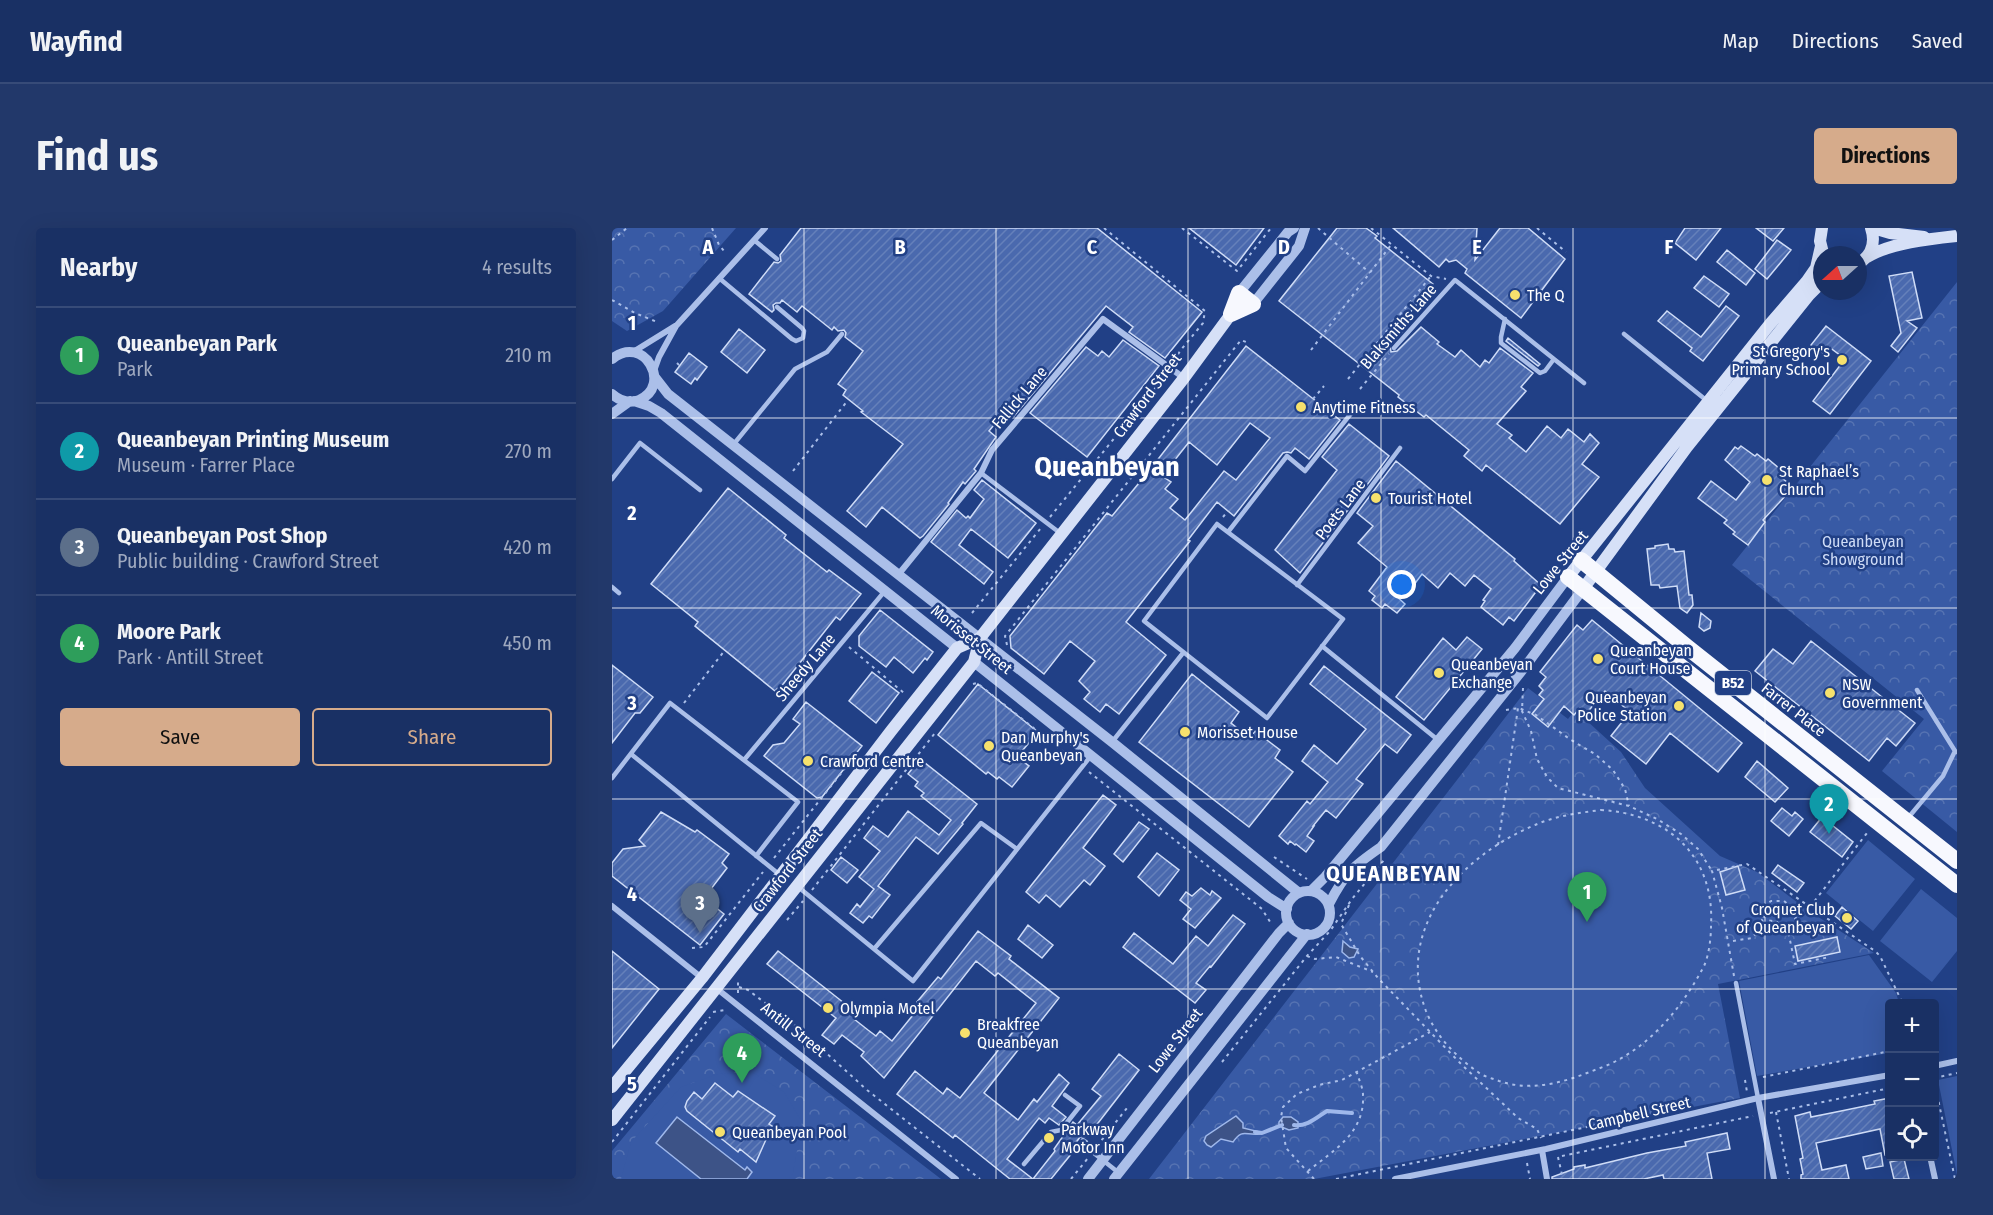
<!DOCTYPE html>
<meta charset="utf-8">
<style>
:root{--surface:#193064;--page:#22386a;--text:#f1f3f6;--muted:#9fa9bf;--line:#374b78;--accent:#d6ab8b}
body{margin:0;font-family:"Fira Sans Condensed",sans-serif;background:var(--page);color:var(--text)}
.controls{position:absolute;right:18px;bottom:18px;display:grid;overflow:hidden;border-radius:6px;box-shadow:0 6px 24px #0002}
.controls button{width:54px;height:54px;display:grid;place-items:center;padding:0;border:0;border-bottom:2px solid var(--line);background:var(--surface);color:var(--text);font:30px sans-serif}
.compass{position:absolute;left:1201px;top:18px;width:54px;height:54px;border-radius:50%;background:var(--surface);box-shadow:0 6px 24px #0002;rotate:249deg}
.you{position:absolute;left:790px;top:357px;width:21px;height:21px;margin:-15px;border:4px solid #fff;border-radius:50%;background:#1a73e8;box-shadow:0 0 0 9px #1a73e833}
.badge{display:grid;place-items:center;width:39px;height:39px;border-radius:50%;background:var(--accent);color:#fff;font-size:20px;font-weight:700}
.pin{position:absolute;translate:-50% -50px;filter:drop-shadow(0 2px 3px #0008)}
.pin::after{content:'';position:absolute;top:32px;width:21px;height:18px;background:inherit;clip-path:polygon(0 0,100% 0,50% 100%)}
.list{margin:0;padding:0;list-style:none}
h2{display:flex;justify-content:space-between;align-items:center;height:78px;margin:0;padding:0 24px;font-size:26px}
h2 small{font-size:20px;font-weight:400;color:var(--muted)}
.list li{display:grid;grid-template-columns:39px 1fr auto;gap:18px;align-items:center;box-sizing:border-box;height:96px;padding:0 24px;border-top:2px solid var(--line)}
.list b{display:block;font-size:22px;white-space:nowrap}
.list p{margin:0;font-size:20px;white-space:nowrap;color:var(--muted)}
.list em{font-size:20px;font-style:normal;color:var(--muted)}
.actions{display:flex;gap:12px;padding:18px 24px}
.actions a{flex:1;padding:14px 0;border:2px solid var(--accent);border-radius:6px;text-align:center;font-size:21px;color:var(--accent)}
.actions .main{background:var(--accent);color:#111}
.icon{flex:none;width:33px;height:33px;fill:none;stroke:currentColor;stroke-width:2;stroke-linecap:round;stroke-linejoin:round}
.map{position:relative;flex:none;width:1345px;height:951px;overflow:hidden;border-radius:6px}
header{display:flex;align-items:center;gap:36px;box-sizing:border-box;height:84px;padding:0 30px;background:var(--surface);border-bottom:2px solid var(--line)}
header strong{font-size:28px}
nav{display:flex;gap:33px;margin-inline-start:auto;font-size:21px}
.intro{display:flex;align-items:center;justify-content:space-between;box-sizing:border-box;height:144px;padding:0 36px}
h1{margin:0;font-size:42px}
.button{padding:15px 27px;border-radius:6px;background:var(--accent);color:#111;font-size:21px;font-weight:700}
main{display:flex;gap:36px;padding:0 36px}
aside{flex:1;background:var(--surface);border-radius:6px;box-shadow:0 6px 24px #0002}
.map>svg:first-child{display:block}
.park{fill:url(#park-crowns)}
.pitch{fill:#385aa5}
.water{fill:#3d5387;stroke:#9fb8eb;stroke-width:1.5}
.lines{fill:none;stroke-linecap:round;stroke-linejoin:round}
.stream{stroke:#9fb8eb;stroke-width:4}
.building{fill:url(#building-hatch);stroke:#cfdcf7;stroke-width:1.5;fill-rule:evenodd}
.path{stroke:#abbfe9;stroke-width:2;stroke-dasharray:3 4.5;stroke-linecap:butt}
.service{stroke:#abbfe9;stroke-width:4.5}
.minor{stroke:#abbfe9;stroke-width:6}
.tertiary{stroke:#abbfe9;stroke-width:10}
.secondary{stroke:#d6e0f7;stroke-width:12}
.trunk{stroke:#f7f8fe;stroke-width:16}
.grid{fill:none;stroke:#fff;stroke-width:1.5;stroke-opacity:0.55}
.poi-dot{fill:#f6e16d;stroke:#214086;stroke-width:2}
.labels{text-anchor:middle;stroke-width:5;stroke-linejoin:round;paint-order:stroke}
.shield{fill:#214086;stroke:#bcc6db;stroke-width:1.5}
.shield-label{font-size:15px;font-weight:bold;fill:#fff}
.poi-label{font-size:16px;fill:#fff;stroke:#214086;text-anchor:start}
.street-label{font-size:16px;fill:#fff;stroke:#214086}
.park-label{font-size:16px;fill:#cfdcf7;stroke:#214086}
.district-label{font-size:22px;font-weight:bold;letter-spacing:1.5px;fill:#fff;stroke:#214086}
.town-label{font-size:28px;font-weight:bold;fill:#fff;stroke:#214086}
.grid-label{font-size:20px;text-anchor:middle;font-weight:bold;fill:#fff;stroke:#214086;stroke-width:5;stroke-linejoin:round;paint-order:stroke}
</style>
<header>
<strong>Wayfind</strong>
<nav><a>Map</a><a>Directions</a><a>Saved</a></nav>
</header>
<div class="intro"><h1>Find us</h1><a class="button">Directions</a></div>
<main>
<aside>
<h2>Nearby<small>4 results</small></h2>
<ul class="list">
<li><span class="badge" style="background:#2e9e5b">1</span><div><b>Queanbeyan Park</b><p>Park</p></div><em>210 m</em></li>
<li><span class="badge" style="background:#0f9aa8">2</span><div><b>Queanbeyan Printing Museum</b><p>Museum · Farrer Place</p></div><em>270 m</em></li>
<li><span class="badge" style="background:#5c6f8a">3</span><div><b>Queanbeyan Post Shop</b><p>Public building · Crawford Street</p></div><em>420 m</em></li>
<li><span class="badge" style="background:#2e9e5b">4</span><div><b>Moore Park</b><p>Park · Antill Street</p></div><em>450 m</em></li>
</ul>
<div class="actions"><a class="main">Save</a><a>Share</a></div>
</aside>
<div class="map">
<svg width="1345" height="951" viewBox="0 0 1345 951">
<defs>
<pattern id="park-crowns" width="20" height="18" patternUnits="userSpaceOnUse" patternTransform="scale(1.5)"><rect width="20" height="18" fill="#385aa5"/><path d="M2 6a3 3 0 1 1 6 0M12 15a3 3 0 1 1 6 0" fill="none" stroke="#5673b2"/></pattern>
<pattern id="building-hatch" width="6" height="6" patternUnits="userSpaceOnUse" patternTransform="scale(1.5)"><rect width="6" height="6" fill="#4a69ae"/><path d="M-1 1l2-2M0 6l6-6M5 7l2-2" fill="none" stroke="#6580ba"/></pattern>
</defs>
<rect width="100%" height="100%" fill="#214086"/>
<path class="park" d="M0 0H124L51 83 15 103 0 93Z
M1345 54V604L1270 543 1312 491 1120 337Z
M916 460 956 491 963 482 1009 524 1033 560 1108 628 1145 644 1194 681 1262 725 1106 756 1128 870 702 951H537Z
M114 786 329 951H0V923Z"/>
<path class="pitch" d="M989 582C1056 586 1103 628 1099 698 1099 710 1097 727 1092 738 1072 776 1043 813 1004 833 995 838 984 841 975 845 947 856 916 863 887 853 881 851 875 849 870 847 850 838 822 803 814 783 782 699 849 628 923 597 943 588 966 585 989 582Z
M1256 612 1303 651 1261 703 1214 665Z
M1309 661 1345 690V723L1320 754 1268 713Z
M1257 727 1284 765 1287 775 1278 776 1277 825 1145 848 1127 753Z
M140 844 172 864 190 894 181 945 177 951H9L19 914 69 859 106 846Z
M1345 848V947L1326 852Z"/>
<path class="water" d="M731 713 738 719 746 721 742 729 737 730 730 724Z
M624 888 631 895V900L648 904V906C633 908 631 900 621 914L609 911 599 919 595 917 592 913 594 908Z
M65 889 133 942 135 939 140 944 135 951H89L44 915Z
M671 889H679L686 894V900L677 902 667 898V894Z"/>
<g class="lines">
<path class="stream" d="M682 897C695 899 705 889 715 883L740 885
M643 904 650 905 670 897"/>
</g>
<path class="building" d="M189 0H485L590 84 553 130 517 104 521 99 494 78 402 188 394 182 377 203 384 209 362 241 364 243 353 256 351 254 336 275 337 276 311 308 308 310 270 279 254 299 235 283 291 216 249 184 251 183 231 167 234 162 226 156 251 123 233 109 234 105 232 102 226 103 222 99 220 102 190 78 185 84 170 72 168 75H164L161 77 162 82 160 84 137 66 162 34 166 35 169 33 168 27Z
M577 0H652L624 37Z
M725 0H754L765 8 763 10 821 56 788 97 793 101 778 117 779 124 785 123 809 99 827 114 825 116 843 129 849 122 868 139 873 132 877 135 888 120 921 145 909 159 914 163 885 196 900 207 897 210 914 224 935 198 949 210 956 201 972 214 978 206 987 215 970 236 987 249 948 296 874 237 870 243 852 228 857 222 814 187 812 189 786 169 787 167 667 73Z
M781 0H865L863 32 888 0H916L953 31 909 90 853 45 855 41 844 32 837 34 834 31 827 39Z
M1073 0H1109L1084 32 1063 15Z
M1144 0H1172L1161 13Z
M1165 12 1179 22 1155 51 1143 41Z
M1115 22 1143 45 1134 57 1105 34Z
M1300 44 1310 90 1295 93 1305 100 1286 124 1279 118 1289 105 1277 48Z
M1092 48 1117 66 1107 79 1082 60Z
M1114 78 1127 88 1091 133 1078 123 1080 120 1046 93 1055 83 1089 109Z
M1214 98 1259 133 1218 186 1201 173 1233 131 1217 119 1211 125 1199 117Z
M127 101 153 122 135 145 109 124Z
M896 110 928 136 926 138 894 113Z
M511 112 547 138 475 229 418 185 474 119 486 128 490 123 497 129Z
M634 118 728 192 697 231 683 220 679 225 675 224 671 225 622 288 605 274 576 312 578 313 514 394 554 427 507 486 494 476 488 484 472 471 478 464 467 453 483 433 458 413 432 446 399 420 398 408 495 285 500 288 540 239ZM638 195 658 210 624 252 612 243 573 292 558 280 566 271 553 261 559 254 550 248 577 214 605 237Z
M77 125 95 139 85 152 83 150 79 156 63 144Z
M737 196 777 228 688 345 663 322 725 242 710 229Z
M1129 218 1143 228 1145 226 1154 233 1156 231 1175 247 1171 251 1179 257 1176 261 1178 263 1151 292 1153 294 1136 317 1121 306 1123 304 1112 295 1115 292 1086 270 1099 253 1124 272 1138 254 1113 232 1123 219 1126 221Z
M784 233 903 331 902 333 929 357 902 393 897 389 891 397 869 379 873 373 871 372 879 361 862 347 853 358 838 345 826 360 810 346 801 358 794 351 782 366 793 376 785 385 773 376 770 380 760 372 763 368 757 363 775 339 746 315 761 298 745 285Z
M370 252 424 295 396 330 359 301 347 317 381 344 372 356 319 314 345 282 354 290 356 288 358 290 372 271 362 262Z
M116 260 174 307 172 310 215 344 217 342 249 366 228 392 224 389 168 460 167 459 163 463 83 398 86 394 39 356Z
M1056 316 1057 321H1062L1063 324 1072 323 1077 367H1080L1081 377 1075 385 1068 380 1065 358 1048 360 1047 357H1039L1035 321 1043 320V318Z
M268 382 321 424 315 432 313 430 301 445 282 429 274 439 247 418V408Z
M1089 385 1099 393 1098 400 1092 403 1087 399Z
M980 392 1130 515 1106 544 1058 505 1034 536 999 508 1018 484 993 463 974 486 968 480 962 487 952 478 936 499 920 486 932 471 927 467 931 462 927 458 934 449 928 444 965 397 971 402Z
M855 409 870 421 812 492 784 469 831 410 844 422Z
M1199 413 1303 495 1284 518 1275 510 1257 533 1143 443 1161 421 1181 436Z
M0 437 41 469 28 485H23L0 515Z
M712 438 799 507 785 525 773 516 744 551 751 556 724 590 714 582 701 598H702L695 608 702 613 694 624 684 616 683 617 678 613 676 616 667 608 695 573 698 576 716 554 690 533 702 517 725 536 754 501 698 456Z
M260 444 287 465 264 495 237 473Z
M580 446 627 484 619 495 638 510 643 503 668 522 663 530 681 544 637 599 527 514Z
M366 456 426 504 405 529 417 538 400 559 387 549 385 551 376 544 374 546 326 507Z
M194 474 250 518 210 569 205 570 152 528 161 517 172 515 188 496 181 491Z
M308 531 365 576 350 595 351 596 326 626 304 609 266 658 278 667 260 690 257 688 251 695 238 685 245 676 248 679 262 661 247 649 268 623 252 610 261 598 276 609 296 583 327 607 339 592 309 568 312 565 303 558 306 554 296 546Z
M1145 533 1176 560 1163 574 1133 549Z
M491 567 504 577 471 620 493 638 478 657 472 652 448 679 434 667 427 675 414 664Z
M1170 580 1180 588 1183 584 1191 591 1177 608 1159 593Z
M49 584 83 604 85 602 117 626 110 635 115 640 92 670 112 686 88 717 0 648V635L11 621 33 618 27 612Z
M1210 589 1241 614 1230 629 1198 604Z
M527 594 537 601 511 634 502 626Z
M545 625 567 642 547 668 526 649Z
M229 629 246 642 235 655 219 642Z
M1166 637 1192 655 1185 664 1160 645Z
M1126 638 1133 662 1114 667 1108 644Z
M589 660 598 667 600 663 609 670 583 700 571 691 579 681 568 672 574 664 580 668Z
M1230 679 1246 693 1239 701 1223 688Z
M621 687 633 696 599 739 598 738 584 755 594 762 583 775 511 719 522 705 561 736 584 708 596 718Z
M416 697 441 717 430 730 406 711Z
M366 703 399 728 397 731 447 770 372 865 406 892 422 871 425 874 447 846 457 855 440 878 454 889 447 897 437 890 433 895 427 890 395 931 421 951 443 923 442 921 461 894 465 897 489 868 480 861 507 826 527 842 476 908 468 909 463 916 464 920 439 951H398L343 907 341 910 285 866 303 843 331 866 335 860 348 870 424 775 386 745 383 748 364 733 272 850 249 828 252 824 230 807 222 816 210 807 224 790 155 736 166 723 246 786 242 791 256 802 264 808 268 803 280 813 309 777 305 774 326 749 329 751Z
M1225 709 1228 724 1186 733 1183 718Z
M0 723 47 761 0 820Z
M103 855 121 869 126 863 163 888 157 896 160 898 144 934 128 921 126 924 75 883 73 879 75 873 82 864 90 871Z
M1278 870V927H1273L1268 901 1204 915 1210 942 1234 937 1237 951H1189V947L1191 946 1188 931 1191 930 1183 888 1198 884 1199 889 1229 883 1263 876 1262 873Z
M1115 905 1118 921 1095 925 1100 951H1052L1051 947 1032 951H940V949L962 941V939L973 937V940L1035 925 1074 918 1073 914Z
M1269 925 1271 938 1254 941 1251 929Z
M1292 931 1297 951H1282L1278 934Z"/>
<g class="lines">
<path class="path" d="M100 0 107 17 112 23
M492 0 593 83 591 95 568 123 563 132
M570 0 625 43 659 0
M706 0 758 45
M759 0 819 48 834 51
M925 0 954 24
M0 12 15 0
M0 72 23 85 45 94
M699 122 779 17
M65 135 68 138
M736 151 819 48
M748 161 777 126
M701 171 712 158
M181 243 236 172
M438 289 554 147
M611 289 616 283
M360 385 429 300
M395 417 393 408 629 112 634 114
M237 419 292 465
M361 456 365 455 463 533
M911 460 910 483 919 503 925 531 935 549 946 560 1017 578 1045 591 1069 606 1086 621 1100 643
M72 475 113 422
M894 482 907 480 924 487 959 512 983 526 1001 542 1013 561 1017 578
M477 544 650 681 660 697
M989 582C1056 586 1103 628 1099 698 1099 710 1097 727 1092 738 1072 776 1043 813 1004 833 995 838 985 841 975 845 947 856 916 863 887 853 880 850 872 849 866 844 844 829 824 808 814 783 782 699 849 628 923 597 943 588 966 585 989 582Z
M886 617 906 480
M662 629 695 651
M162 630 242 529
M200 662 323 505
M737 677 729 696 748 728 766 750 849 836 906 890 925 901 929 910
M1198 679 1255 605
M1143 686 1153 689
M175 692 191 673
M1151 694 1150 692 1153 689 1156 675 1159 673H1172L1183 682 1184 688
M1175 698 1183 736 1218 729
M1121 713 1140 710 1155 692 1165 694 1171 699 1176 698 1184 690 1192 687 1196 678
M80 720 92 719 151 644
M695 728 703 731 724 729 761 744
M1122 748 1110 680 1100 643 1135 636 1263 723 1268 728 1291 776
M127 759 136 762 189 802 255 862 368 951
M126 765V751
M101 784 113 782
M610 834 695 728 718 703 740 671 772 632
M1151 849 1278 823
M1322 850 1345 845
M1133 852 1135 864
M1322 852 1343 951
M1164 884 1177 951
M1158 885 1278 860
M0 914 98 789
M485 918 515 880
M950 928 1141 888
M946 929 951 951
M915 935 918 951
M696 943C722 922 753 905 751 867 751 860 747 852 745 845
M459 951 476 930
M702 951 674 920 669 889 671 879 685 866 707 857 730 852 818 804
M724 951 1009 892"/>
<path class="service" d="M142 12 165 31
M107 50 180 111 184 113 191 110 192 103 190 100 165 79
M893 91 889 109V115L928 145 933 143 942 131
M1012 106 1094 172
M782 120 843 52 972 155
M121 217 183 141 215 124 230 106
M369 245 448 305
M0 251 28 215 88 262
M605 296 731 391 655 490 532 393Z
M616 304 675 228 693 243 741 183
M685 357 788 220
M0 359 7 365
M710 418 826 512
M1305 462 1343 523
M500 514 571 425
M19 526 168 647
M132 532 272 364
M0 550 58 475 186 574 144 628
M1296 590 1331 548 1343 523 1345 524
M185 658 301 753 478 529
M262 721 369 595 405 621
M1124 755 1146 870
M467 917 473 918 474 914 471 912
M473 918 507 945
M412 936 439 904 449 902 468 878 453 867"/>
<path class="minor" d="M21 124 63 98
M42 143 47 129 64 98 153 0
M286 347 369 245 380 222 491 91 572 150
M0 678 90 750
M104 760 344 951
M1322 838 1345 833
M1146 870 1162 951
M930 922 935 951
M1318 928 1323 951
M783 951 934 921 1146 870 1278 847"/>
<path class="tertiary" d="M627 65 676 4 682 0
M641 76 687 18 693 0
M0 131C32 105 61 158 27 172 17 176 8 173 0 166
M42 148 56 166 500 514 687 665
M22 173 37 178 49 185 345 420
M0 186 18 173
M362 434 656 669 675 681
M699 663 713 649 903 420 956 349
M674 685a22 22 0 1 1 44 0a22 22 0 1 1-44 0Z
M717 676C733 645 740 639 769 619L912 440 971 361
M476 951 667 705 677 695
M502 951 695 706"/>
<path class="secondary" d="M1210 0 1208 13 1211 25
M1261 0 1278 5 1312 9
M1255 29C1279 15 1317 11 1345 8
M1246 36C1259 28 1264 15 1259 0
M956 349 1158 96 1195 53 1204 40 1209 18
M971 361 1075 219 1197 67 1210 54
M0 859 90 750 279 503 345 420 368 410
M0 892 362 434 368 410 572 150 619 86"/>
<path class="trunk" d="M627 65 641 76 619 86Z
M969 332 1075 419 1345 633
M956 349 1345 657"/>
</g>
<path class="grid" d="M192 0V951M384 0V951M576 0V951M769 0V951M961 0V951M1153 0V951M0 190H1345M0 380H1345M0 571H1345M0 761H1345"/>
<g class="poi-dot">
<circle cx="903" cy="67" r="6"/>
<circle cx="1230" cy="132" r="6"/>
<circle cx="689" cy="179" r="6"/>
<circle cx="1155" cy="252" r="6"/>
<circle cx="764" cy="270" r="6"/>
<circle cx="986" cy="431" r="6"/>
<circle cx="827" cy="445" r="6"/>
<circle cx="1218" cy="465" r="6"/>
<circle cx="1067" cy="478" r="6"/>
<circle cx="573" cy="504" r="6"/>
<circle cx="377" cy="518" r="6"/>
<circle cx="196" cy="533" r="6"/>
<circle cx="1235" cy="690" r="6"/>
<circle cx="216" cy="780" r="6"/>
<circle cx="353" cy="805" r="6"/>
<circle cx="108" cy="904" r="6"/>
<circle cx="437" cy="910" r="6"/>
</g>
<g class="labels">
<rect class="shield" x="1103" y="443" width="36" height="24" rx="4.5"/>
<g class="shield-label">
<text x="1121" y="460">B52</text>
</g>
<g class="poi-label">
<text x="915" y="73">The Q</text>
<text x="1218" y="129" text-anchor="end">St Gregory's<tspan x="1218" dy="18">Primary School</tspan></text>
<text x="701" y="185">Anytime Fitness</text>
<text x="1167" y="249">St Raphael’s<tspan x="1167" dy="18">Church</tspan></text>
<text x="776" y="276">Tourist Hotel</text>
<text x="998" y="428">Queanbeyan<tspan x="998" dy="18">Court House</tspan></text>
<text x="839" y="442">Queanbeyan<tspan x="839" dy="18">Exchange</tspan></text>
<text x="1230" y="462">NSW<tspan x="1230" dy="18">Government</tspan></text>
<text x="1055" y="475" text-anchor="end">Queanbeyan<tspan x="1055" dy="18">Police Station</tspan></text>
<text x="585" y="510">Morisset House</text>
<text x="389" y="515">Dan Murphy's<tspan x="389" dy="18">Queanbeyan</tspan></text>
<text x="208" y="539">Crawford Centre</text>
<text x="1223" y="687" text-anchor="end">Croquet Club<tspan x="1223" dy="18">of Queanbeyan</tspan></text>
<text x="228" y="786">Olympia Motel</text>
<text x="365" y="802">Breakfree<tspan x="365" dy="18">Queanbeyan</tspan></text>
<text x="449" y="907">Parkway<tspan x="449" dy="18">Motor Inn</tspan></text>
<text x="120" y="910">Queanbeyan Pool</text>
</g>
<g class="street-label">
<text transform="translate(786 98) rotate(-49)" y="6">Blaksmiths Lane</text>
<text transform="translate(535 167) rotate(-53)" y="6">Crawford Street</text>
<text transform="translate(407 169) rotate(-50)" y="6">Fallick Lane</text>
<text transform="translate(728 281) rotate(-53)" y="6">Poets Lane</text>
<text transform="translate(948 334) rotate(-51)" y="6">Lowe Street</text>
<text transform="translate(360 411) rotate(39)" y="6">Morisset Street</text>
<text transform="translate(193 439) rotate(-50)" y="6">Sheedy Lane</text>
<text transform="translate(1182 481) rotate(38)" y="6">Farrer Place</text>
<text transform="translate(175 642) rotate(-52)" y="6">Crawford Street</text>
<text transform="translate(182 801) rotate(38)" y="6">Antill Street</text>
<text transform="translate(563 812) rotate(-52)" y="6">Lowe Street</text>
<text transform="translate(1027 885) rotate(-13)" y="6">Campbell Street</text>
</g>
<g class="park-label">
<text x="1251" y="319">Queanbeyan<tspan x="1251" dy="18">Showground</tspan></text>
</g>
<g class="district-label">
<text x="782" y="653">QUEANBEYAN</text>
</g>
<g class="town-label">
<text x="495" y="248">Queanbeyan</text>
</g>
</g>
<g class="grid-label">
<text x="96" y="26">A</text>
<text x="288" y="26">B</text>
<text x="480" y="26">C</text>
<text x="672" y="26">D</text>
<text x="865" y="26">E</text>
<text x="1057" y="26">F</text>
<text x="20" y="102">1</text>
<text x="20" y="292">2</text>
<text x="20" y="482">3</text>
<text x="20" y="673">4</text>
<text x="20" y="863">5</text>
</g>
</svg>
<div class="controls">
<button>+</button>
<button>−</button>
<button><svg class="icon" aria-label="locate" viewBox="0 0 24 24"><circle cx="12" cy="12" r="6"/><path d="M12 2v4M12 18v4M2 12h4M18 12h4"/></svg></button>
</div>
<svg class="compass" viewBox="-18 -18 36 36"><path d="M0-13l5 13h-10z" fill="#e53935"/><path d="M0 13l5-13h-10z" fill="#9fa9bf"/></svg>
<div class="you"></div>
<div class="pin badge" style="left:975px;top:694px;background:#2e9e5b">1</div>
<div class="pin badge" style="left:1217px;top:606px;background:#0f9aa8">2</div>
<div class="pin badge" style="left:88px;top:705px;background:#5c6f8a">3</div>
<div class="pin badge" style="left:130px;top:855px;background:#2e9e5b">4</div>
</div>
</main>
